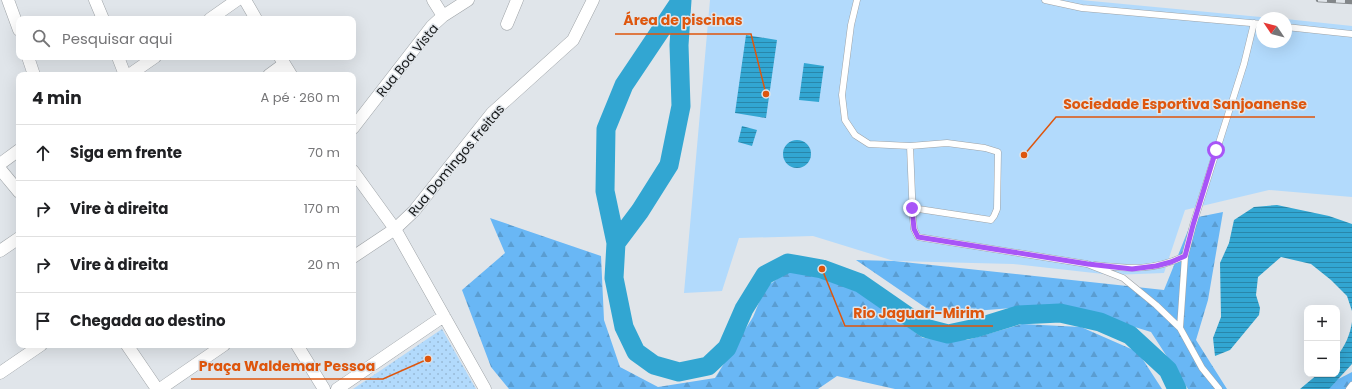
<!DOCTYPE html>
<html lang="pt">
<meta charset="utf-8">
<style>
:root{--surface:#fff;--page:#f6f6f6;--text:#202124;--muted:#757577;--line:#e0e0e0}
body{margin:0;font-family:Poppins,sans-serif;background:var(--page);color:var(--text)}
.controls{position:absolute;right:12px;bottom:12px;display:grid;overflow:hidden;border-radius:8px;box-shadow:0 4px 16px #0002}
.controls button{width:36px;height:36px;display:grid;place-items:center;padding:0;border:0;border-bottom:1px solid var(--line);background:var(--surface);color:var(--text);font:20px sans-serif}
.compass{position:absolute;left:1256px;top:12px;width:36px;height:36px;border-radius:50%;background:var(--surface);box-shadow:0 4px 16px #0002;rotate:305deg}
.stop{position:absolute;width:12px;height:12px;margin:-9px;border:3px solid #a855f7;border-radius:50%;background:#fff}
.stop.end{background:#a855f7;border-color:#fff;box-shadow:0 1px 4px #0008}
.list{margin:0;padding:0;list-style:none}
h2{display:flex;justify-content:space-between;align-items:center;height:52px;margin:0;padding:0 16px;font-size:17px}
h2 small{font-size:13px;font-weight:400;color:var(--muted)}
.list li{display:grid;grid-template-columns:26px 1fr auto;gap:12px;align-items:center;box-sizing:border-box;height:56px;padding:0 16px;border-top:1px solid var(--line)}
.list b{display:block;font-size:15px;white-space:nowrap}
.list em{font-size:13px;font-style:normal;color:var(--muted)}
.icon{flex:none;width:22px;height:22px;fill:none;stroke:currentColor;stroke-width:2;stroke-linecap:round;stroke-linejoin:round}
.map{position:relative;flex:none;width:1352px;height:389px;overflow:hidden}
.search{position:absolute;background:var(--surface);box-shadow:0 4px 16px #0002;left:16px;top:16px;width:340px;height:44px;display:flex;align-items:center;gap:10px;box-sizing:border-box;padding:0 14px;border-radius:8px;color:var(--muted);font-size:15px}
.panel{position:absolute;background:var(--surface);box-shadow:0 4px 16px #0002;left:16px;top:72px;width:340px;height:276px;border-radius:8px}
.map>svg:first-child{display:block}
.forest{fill:url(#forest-firs)}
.park{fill:url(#park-dots)}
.pitch{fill:#b2dafc}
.water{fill:url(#water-rules)}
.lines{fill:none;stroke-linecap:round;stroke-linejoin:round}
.river{stroke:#32a6d2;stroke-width:19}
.lane-casing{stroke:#9ea3a7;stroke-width:7}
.street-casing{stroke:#9ea3a7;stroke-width:13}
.lane{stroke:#fff;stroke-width:6}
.street{stroke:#fff;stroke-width:12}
.rail-casing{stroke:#83878a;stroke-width:4.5}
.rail{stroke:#e0e5ea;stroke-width:3;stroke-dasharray:9;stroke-linecap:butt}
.route{stroke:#a855f7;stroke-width:5}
.labels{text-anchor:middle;stroke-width:3;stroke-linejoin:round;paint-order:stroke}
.street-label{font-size:13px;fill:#161819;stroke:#e0e5ea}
.leader{fill:none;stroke:#de560d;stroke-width:1.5}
.callout-dot{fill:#de560d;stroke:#e0e5ea;stroke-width:1.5}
.callout-label{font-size:14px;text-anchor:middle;font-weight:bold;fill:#de560d;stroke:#e0e5ea;stroke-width:3;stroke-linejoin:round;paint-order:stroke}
</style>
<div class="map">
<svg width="1352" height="389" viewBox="0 0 1352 389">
<defs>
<pattern id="forest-firs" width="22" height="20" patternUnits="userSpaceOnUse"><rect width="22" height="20" fill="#69b7f5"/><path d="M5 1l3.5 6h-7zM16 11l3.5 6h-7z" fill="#5a9dd1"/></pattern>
<pattern id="park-dots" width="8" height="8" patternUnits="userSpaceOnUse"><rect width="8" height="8" fill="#b2dafc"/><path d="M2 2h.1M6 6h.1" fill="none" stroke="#98bad7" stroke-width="1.8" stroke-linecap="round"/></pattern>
<pattern id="water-rules" width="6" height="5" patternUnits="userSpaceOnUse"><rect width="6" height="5" fill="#32a6d2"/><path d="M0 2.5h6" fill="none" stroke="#2986aa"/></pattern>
</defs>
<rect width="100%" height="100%" fill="#e0e5ea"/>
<path class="forest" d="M1223 212 1208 300 1196 340 1227 389H1188L1151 332 1060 304 949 313 932 312 856 260 894 261 1164 290 1193 218Z
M490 218 601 256 604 320 620 367 658 387 715 378 753 317 765 288 792 268 850 286 923 338 967 340 1022 324 1081 327 1138 352 1162 389H895L837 376 818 389H509L491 367 462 290 505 253Z
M1352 372V389H1319Z"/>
<path class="park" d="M442 329 476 389H353Z"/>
<path class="pitch" d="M710 0H1081L1271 18H1262V42H1286V19L1352 26V197L1269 190 1185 210 1164 273 1112 275 1013 264 894 261 813 236 739 238 722 291 684 293Z"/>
<path class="water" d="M746 35 777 40 766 118 735 113Z
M804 63 824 66 819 102 799 100Z
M742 126 757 130 752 146 738 142Z
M783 154a14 14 0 1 1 28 0a14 14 0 1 1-28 0Z
M1277 205 1329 216 1352 224V311L1347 296 1331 280 1311 264 1281 257 1258 277 1256 295 1260 308 1259 315 1230 350 1215 356 1213 338 1221 317 1220 263 1229 243 1234 220 1254 207Z
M1352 322V364L1329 389H1300L1318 374H1337V356C1345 346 1350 335 1352 322Z"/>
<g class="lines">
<path class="river" d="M682 0 679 45 681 106 669 165 640 211 616 243 614 278 624 327 636 352 654 365 679 372 708 366 727 348 744 309 765 275 788 263 822 269 860 283 925 328 948 334 976 328 1018 315 1060 313 1100 322 1130 335 1168 370 1177 389
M616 243 605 191 606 129 624 85 681 0"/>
<g class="lane-casing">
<path id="lane" d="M857 0 851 25 842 95 845 120 855 135 869 144 910 146 947 143 985 148 998 152 997 209 994 216 991 220 912 208
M1045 0 1082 8 1262 24
M1286 27 1352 34
M910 146 913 219 914 229 918 237 1087 264 1123 278 1156 305 1180 328
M1095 265C1130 269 1153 271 1185 256
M1219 389 1202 368 1180 328 1185 256 1193 225 1244 64 1254 23
M1349 389 1352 385"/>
</g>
<g class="street-casing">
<path id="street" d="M8 0 19 30
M95 0 103 19
M245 0 256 19
M433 0 443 16
M210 19 237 0
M507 24 517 0
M28 57 34 75
M118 57 125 75
M280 57 291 75
M129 75 155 57
M269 75 284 64
M353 128 432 26 443 16 468 0
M0 164 19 150
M0 169 19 192
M353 171 395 229 485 389
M0 251 19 238
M353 257 395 229 414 211 492 113 573 40 593 0
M127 345 157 389
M297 345 324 389
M0 373 41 345
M160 389 224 345
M337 389 444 316"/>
</g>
<use href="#lane" class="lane"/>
<use href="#street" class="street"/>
<g class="rail-casing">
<path id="rail" d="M1318 0 1352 2"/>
</g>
<use href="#rail" class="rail"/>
</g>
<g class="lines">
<path class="route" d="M912 208 914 229 918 237 1088 264 1132 269 1156 266 1171 262 1185 256 1193 225 1216 150"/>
</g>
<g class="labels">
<g class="street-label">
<text transform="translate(407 60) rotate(-51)" y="5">Rua Boa Vista</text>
<text transform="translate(456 160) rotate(-50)" y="5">Rua Domingos Freitas</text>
</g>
</g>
<path class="leader" d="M766 94L751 34H615M1024 155L1056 117H1315M822 269L845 326H993M428 359L383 379H191"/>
<g class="callout-dot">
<circle cx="766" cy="94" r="4"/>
<circle cx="1024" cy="155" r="4"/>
<circle cx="822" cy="269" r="4"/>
<circle cx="428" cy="359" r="4"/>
</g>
<g class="callout-label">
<text x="683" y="25">Área de piscinas</text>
<text x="1185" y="109">Sociedade Esportiva Sanjoanense</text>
<text x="919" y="318">Rio Jaguari-Mirim</text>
<text x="287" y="371">Praça Waldemar Pessoa</text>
</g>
</svg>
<div class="controls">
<button>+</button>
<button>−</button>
</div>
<svg class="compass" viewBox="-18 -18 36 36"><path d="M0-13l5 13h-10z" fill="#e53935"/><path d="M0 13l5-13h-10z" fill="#757577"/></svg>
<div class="stop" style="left:1216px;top:150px"></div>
<div class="stop end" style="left:912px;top:208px"></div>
<div class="search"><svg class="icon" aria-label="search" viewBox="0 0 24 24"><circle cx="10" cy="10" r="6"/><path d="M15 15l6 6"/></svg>Pesquisar aqui</div>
<section class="panel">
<h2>4 min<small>A pé · 260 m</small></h2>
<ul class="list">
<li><svg class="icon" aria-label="ahead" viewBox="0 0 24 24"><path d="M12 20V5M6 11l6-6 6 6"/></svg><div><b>Siga em frente</b></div><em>70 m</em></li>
<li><svg class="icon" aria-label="right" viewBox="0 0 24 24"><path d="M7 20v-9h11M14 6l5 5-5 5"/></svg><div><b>Vire à direita</b></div><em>170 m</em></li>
<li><svg class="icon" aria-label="right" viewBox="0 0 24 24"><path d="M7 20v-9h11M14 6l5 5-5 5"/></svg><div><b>Vire à direita</b></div><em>20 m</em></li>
<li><svg class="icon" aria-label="arrive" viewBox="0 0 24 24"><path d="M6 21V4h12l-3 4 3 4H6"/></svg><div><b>Chegada ao destino</b></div></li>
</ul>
</section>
</div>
